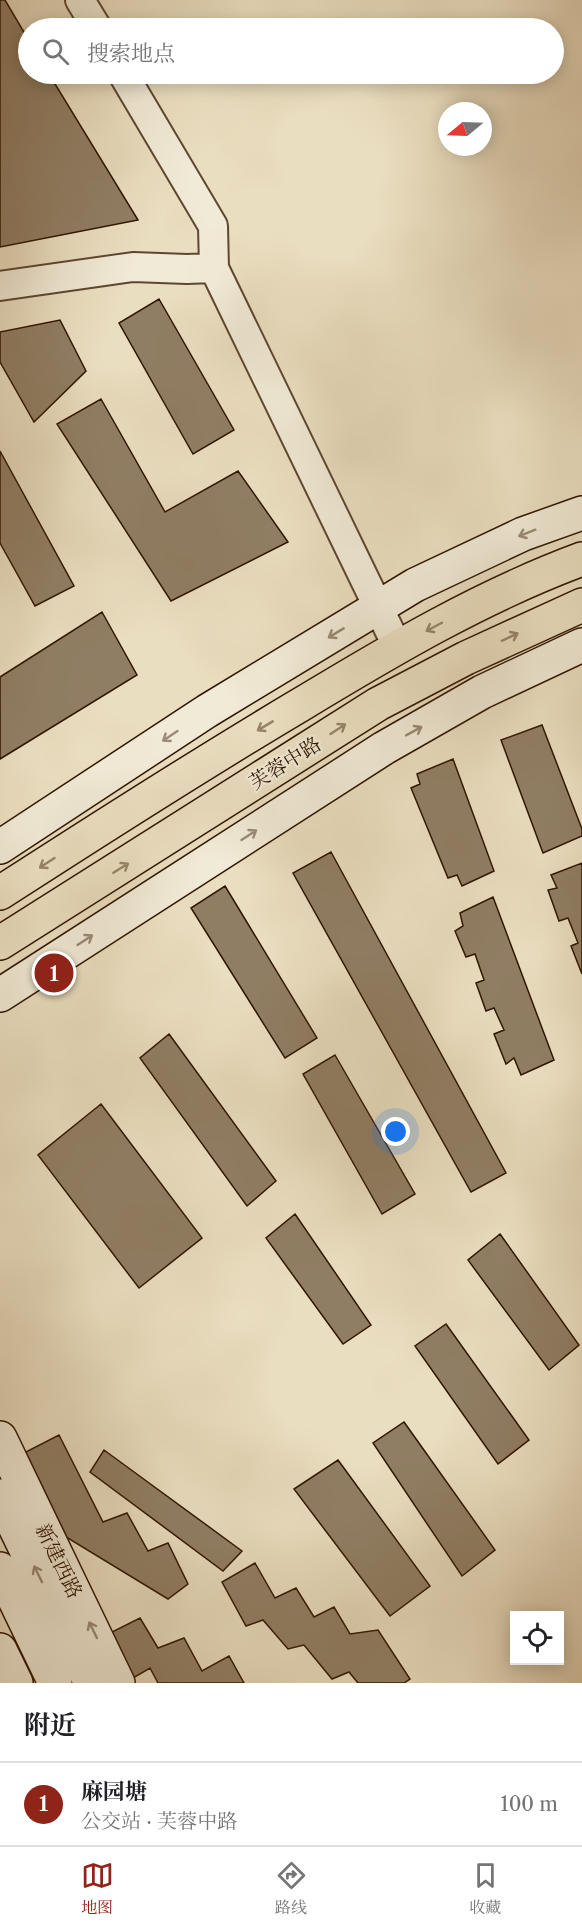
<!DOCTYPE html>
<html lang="zh">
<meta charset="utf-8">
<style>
:root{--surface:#fff;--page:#f6f6f6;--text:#202124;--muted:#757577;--line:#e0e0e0;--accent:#8f2418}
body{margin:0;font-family:"Libre Caslon Text","Noto Serif SC",serif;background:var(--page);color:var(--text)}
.controls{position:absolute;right:18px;bottom:18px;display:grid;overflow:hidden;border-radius:0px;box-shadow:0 3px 15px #0003}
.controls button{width:54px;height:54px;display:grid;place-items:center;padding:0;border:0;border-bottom:2px solid var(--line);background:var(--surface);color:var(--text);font:30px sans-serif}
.compass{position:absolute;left:438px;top:102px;width:54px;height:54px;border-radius:50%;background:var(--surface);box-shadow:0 3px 15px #0003;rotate:251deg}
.you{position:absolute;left:396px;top:1132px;width:21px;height:21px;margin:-15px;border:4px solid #fff;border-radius:50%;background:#1a73e8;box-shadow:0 0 0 9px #1a73e833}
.badge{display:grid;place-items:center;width:39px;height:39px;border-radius:50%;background:var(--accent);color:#fff;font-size:20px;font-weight:700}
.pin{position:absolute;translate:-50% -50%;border:3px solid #fff;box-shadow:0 2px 6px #0006}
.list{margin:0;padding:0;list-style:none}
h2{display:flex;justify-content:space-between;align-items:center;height:78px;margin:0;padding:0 24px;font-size:26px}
h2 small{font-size:20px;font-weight:400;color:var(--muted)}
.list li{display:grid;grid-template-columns:39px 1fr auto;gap:18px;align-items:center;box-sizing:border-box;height:84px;padding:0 24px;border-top:2px solid var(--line)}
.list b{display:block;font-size:22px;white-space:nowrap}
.list p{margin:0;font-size:20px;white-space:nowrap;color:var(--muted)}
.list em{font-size:20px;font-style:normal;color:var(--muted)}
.icon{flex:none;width:33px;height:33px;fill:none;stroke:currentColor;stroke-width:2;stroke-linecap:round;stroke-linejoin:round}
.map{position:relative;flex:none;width:582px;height:1683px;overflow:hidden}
.search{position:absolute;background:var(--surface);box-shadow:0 3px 15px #0003;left:18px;right:18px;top:18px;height:66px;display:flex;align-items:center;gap:15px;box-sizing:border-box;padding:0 21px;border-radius:33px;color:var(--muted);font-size:22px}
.sheet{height:162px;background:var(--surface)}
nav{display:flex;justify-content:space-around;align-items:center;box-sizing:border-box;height:84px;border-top:2px solid var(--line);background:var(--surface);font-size:16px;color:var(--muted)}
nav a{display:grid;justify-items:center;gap:3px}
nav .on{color:var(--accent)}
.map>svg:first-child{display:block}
.building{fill:#907e64;stroke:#2f1500;stroke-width:1.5}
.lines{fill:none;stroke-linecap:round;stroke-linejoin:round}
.street-casing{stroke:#5e4730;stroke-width:32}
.secondary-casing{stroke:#2f1500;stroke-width:36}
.primary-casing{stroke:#2f1500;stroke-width:36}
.street{stroke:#f1ead6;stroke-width:28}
.secondary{stroke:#f1ead6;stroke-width:33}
.primary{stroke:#eadec0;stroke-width:33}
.oneway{stroke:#9a8a76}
.oneway2{stroke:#96846a}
.labels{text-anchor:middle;stroke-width:4.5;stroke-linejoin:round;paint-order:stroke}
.street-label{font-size:20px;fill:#2f1500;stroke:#f1ead6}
</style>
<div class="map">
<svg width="582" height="1683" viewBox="0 0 582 1683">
<rect width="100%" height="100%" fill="#eadec0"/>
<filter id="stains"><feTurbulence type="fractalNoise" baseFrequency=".00333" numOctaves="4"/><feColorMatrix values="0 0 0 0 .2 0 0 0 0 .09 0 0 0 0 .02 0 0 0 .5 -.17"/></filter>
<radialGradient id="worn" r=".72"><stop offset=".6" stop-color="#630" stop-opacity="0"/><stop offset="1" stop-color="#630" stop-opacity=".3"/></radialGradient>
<path class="building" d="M0 0H5L28 39V74H49L138 220 0 247Z
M159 299 234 430 193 454 119 323Z
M60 320 86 371 34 422 0 362V332Z
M101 399 165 512 238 471 288 542 171 601 57 424Z
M0 451 74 586 35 606 0 543Z
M102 612 137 675 0 759V677Z
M542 725 582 829V836L543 853 501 740Z
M453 759 494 871 462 886 457 875 448 878 411 788 420 784 417 774Z
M331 852 506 1173 471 1192 293 873Z
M582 863V974L571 946 578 943 568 918 559 921 548 890 557 888 551 875Z
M225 886 317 1038 285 1058 191 908Z
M493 897 554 1060 521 1075 514 1058 506 1064 494 1034 504 1030 494 1008 486 1011 476 983 484 980 475 954 466 957 455 931 463 926 460 913Z
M169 1034 276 1181 247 1206 140 1058Z
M335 1055 415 1194 382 1214 303 1074Z
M101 1104 202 1238 139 1288 38 1155Z
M295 1214 371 1325 343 1344 266 1238Z
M500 1234 579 1345 549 1370 468 1260Z
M446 1324 529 1440 498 1464 415 1346Z
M404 1422 495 1550 462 1576 373 1443Z
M59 1435 103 1522 127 1513 148 1551 168 1543 188 1584 168 1599 66 1537 18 1456Z
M104 1450 242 1551 223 1571 90 1472Z
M338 1460 430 1586 390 1616 294 1489Z
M255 1563 275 1598 296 1588 314 1617 334 1607 350 1634 378 1630 410 1679 404 1683H358L349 1672 332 1679 304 1645 288 1649 263 1620 246 1626 222 1582Z
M140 1618 158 1648 184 1638 202 1671 229 1656 244 1683H158L150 1668 128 1681 106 1635Z"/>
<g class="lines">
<g class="street-casing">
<path id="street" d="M80 0 97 28
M123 74 213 226 214 268
M0 286 133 267 187 269 214 268 397 646"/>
</g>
<g class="secondary-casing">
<path id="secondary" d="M0 847 207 711 415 585 523 534 582 513
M0 995 384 748 482 692 582 645
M0 1438 118 1683
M0 1496 91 1683
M0 1569 55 1683
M0 1650 16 1683"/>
</g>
<g class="primary-casing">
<path id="primary" d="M0 893C99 829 199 765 300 705 391 650 482 596 582 559
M0 943 378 704 466 658 582 605"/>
</g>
<use href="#street" class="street"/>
<use href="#secondary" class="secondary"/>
<use href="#primary" class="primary"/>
</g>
<defs><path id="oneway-shaft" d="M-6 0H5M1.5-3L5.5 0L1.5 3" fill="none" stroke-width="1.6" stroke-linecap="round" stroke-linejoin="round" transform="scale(1.5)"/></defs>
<g class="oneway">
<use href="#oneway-shaft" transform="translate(527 533) rotate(158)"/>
<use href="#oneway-shaft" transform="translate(336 633) rotate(149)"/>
<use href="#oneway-shaft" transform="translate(414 731) rotate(-29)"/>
<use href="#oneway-shaft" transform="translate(170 736) rotate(146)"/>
<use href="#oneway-shaft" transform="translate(249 835) rotate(-33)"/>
<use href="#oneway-shaft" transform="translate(85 940) rotate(-33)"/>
<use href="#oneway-shaft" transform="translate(38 1574) rotate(-116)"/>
<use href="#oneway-shaft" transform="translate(93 1630) rotate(-116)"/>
</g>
<g class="oneway2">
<use href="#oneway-shaft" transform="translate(434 627) rotate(152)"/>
<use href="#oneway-shaft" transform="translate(510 637) rotate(-25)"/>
<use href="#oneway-shaft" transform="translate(265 726) rotate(149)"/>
<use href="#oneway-shaft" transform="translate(338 729) rotate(-33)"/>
<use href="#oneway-shaft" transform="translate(47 863) rotate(147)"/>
<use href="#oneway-shaft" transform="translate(121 868) rotate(-32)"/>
</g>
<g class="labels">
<g class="street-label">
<text transform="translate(285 763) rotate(-32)" y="7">芙蓉中路</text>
<text transform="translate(59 1561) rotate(64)" y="7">新建西路</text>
</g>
</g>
<rect width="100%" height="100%" filter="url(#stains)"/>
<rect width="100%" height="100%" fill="url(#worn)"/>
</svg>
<div class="controls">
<button><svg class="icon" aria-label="locate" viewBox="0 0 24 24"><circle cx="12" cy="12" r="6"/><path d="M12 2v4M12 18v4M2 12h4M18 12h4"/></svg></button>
</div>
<svg class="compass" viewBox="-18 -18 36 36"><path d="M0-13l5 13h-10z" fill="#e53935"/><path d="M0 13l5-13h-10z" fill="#757577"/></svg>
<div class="you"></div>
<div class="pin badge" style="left:54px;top:973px">1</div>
<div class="search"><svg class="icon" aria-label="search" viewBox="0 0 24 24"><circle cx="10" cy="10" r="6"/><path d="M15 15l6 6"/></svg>搜索地点</div>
</div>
<section class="sheet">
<h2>附近<small></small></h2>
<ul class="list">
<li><span class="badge">1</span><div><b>麻园塘</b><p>公交站 · 芙蓉中路</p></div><em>100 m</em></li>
</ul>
</section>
<nav>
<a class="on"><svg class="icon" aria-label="map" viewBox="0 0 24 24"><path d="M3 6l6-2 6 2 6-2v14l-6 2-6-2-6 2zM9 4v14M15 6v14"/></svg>地图</a>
<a><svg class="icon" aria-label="directions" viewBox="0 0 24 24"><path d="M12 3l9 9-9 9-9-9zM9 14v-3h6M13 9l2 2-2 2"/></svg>路线</a>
<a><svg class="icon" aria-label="saved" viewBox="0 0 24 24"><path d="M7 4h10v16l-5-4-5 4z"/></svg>收藏</a>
</nav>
